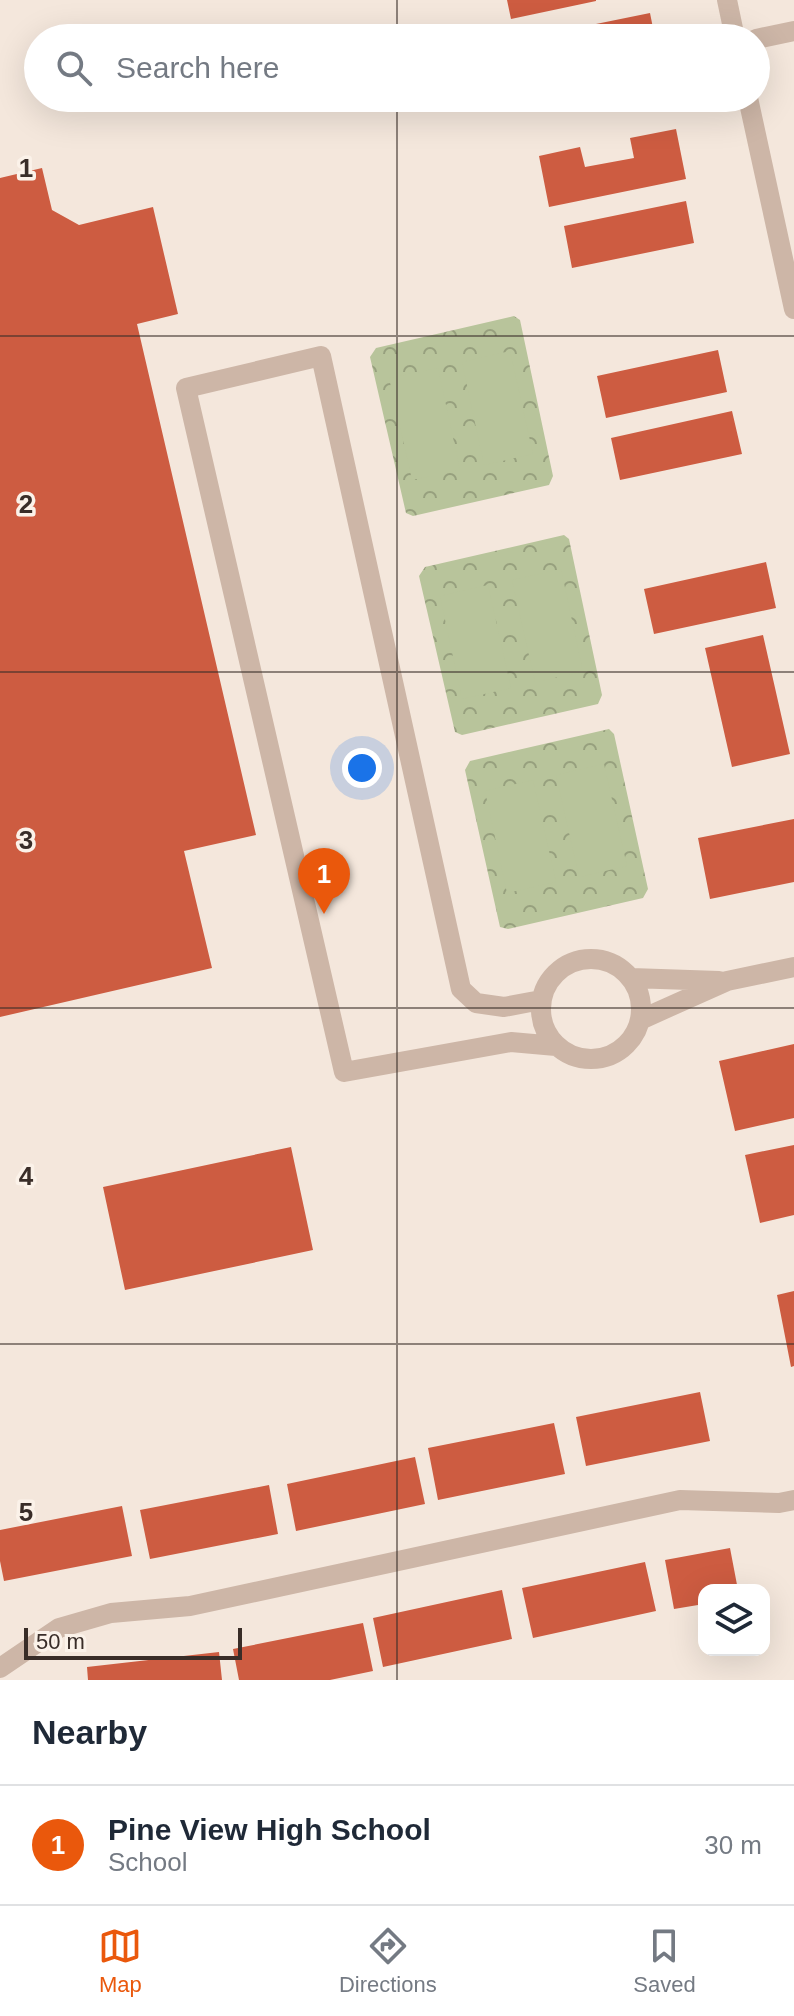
<!DOCTYPE html>
<style>
:root{--surface:#fff;--page:#f2f2f3;--text:#1f2937;--muted:#747a83;--line:#e0e1e3;--accent:#ea580c}
body{margin:0;font-family:Arial,sans-serif;background:var(--page);color:var(--text)}
.controls{position:absolute;right:24px;bottom:24px;display:grid;overflow:hidden;border-radius:16px;box-shadow:0 8px 32px #0002}
.controls button{width:72px;height:72px;display:grid;place-items:center;padding:0;border:0;border-bottom:2px solid var(--line);background:var(--surface);color:var(--text);font:40px sans-serif}
.scale{position:absolute;left:24px;bottom:20px;width:218px;box-sizing:border-box;padding-left:8px;border:4px solid #392d28;border-top:0;font-size:22px;line-height:28px;white-space:nowrap;color:#392d28;-webkit-text-stroke:6px #fbf2e9;paint-order:stroke}
.you{position:absolute;left:362px;top:768px;width:28px;height:28px;margin:-20px;border:6px solid #fff;border-radius:50%;background:#1a73e8;box-shadow:0 0 0 12px #1a73e833}
.badge{display:grid;place-items:center;width:52px;height:52px;border-radius:50%;background:var(--accent);color:#fff;font-size:26px;font-weight:700}
.pin{position:absolute;translate:-50% -66px;filter:drop-shadow(0 2px 4px #0008)}
.pin::after{content:'';position:absolute;top:42px;width:28px;height:24px;background:inherit;clip-path:polygon(0 0,100% 0,50% 100%)}
.list{margin:0;padding:0;list-style:none}
h2{display:flex;justify-content:space-between;align-items:center;height:104px;margin:0;padding:0 32px;font-size:34px}
h2 small{font-size:26px;font-weight:400;color:var(--muted)}
.list li{display:grid;grid-template-columns:52px 1fr auto;gap:24px;align-items:center;box-sizing:border-box;height:120px;padding:0 32px;border-top:2px solid var(--line)}
.list b{display:block;font-size:30px;white-space:nowrap}
.list p{margin:0;font-size:26px;white-space:nowrap;color:var(--muted)}
.list em{font-size:26px;font-style:normal;color:var(--muted)}
.icon{flex:none;width:44px;height:44px;fill:none;stroke:currentColor;stroke-width:2;stroke-linecap:round;stroke-linejoin:round}
.map{position:relative;flex:none;width:794px;height:1680px;overflow:hidden}
.search{position:absolute;background:var(--surface);box-shadow:0 8px 32px #0002;left:24px;right:24px;top:24px;height:88px;display:flex;align-items:center;gap:20px;box-sizing:border-box;padding:0 28px;border-radius:44px;color:var(--muted);font-size:30px}
.sheet{height:224px;background:var(--surface)}
nav{display:flex;justify-content:space-around;align-items:center;box-sizing:border-box;height:112px;border-top:2px solid var(--line);background:var(--surface);font-size:22px;color:var(--muted)}
nav a{display:grid;justify-items:center;gap:4px}
nav .on{color:var(--accent)}
.map>svg:first-child{display:block}
.park{fill:url(#park-crowns)}
.garden{fill:#b8c49b}
.building{fill:#cd5c41}
.lines{fill:none;stroke-linecap:round;stroke-linejoin:round}
.minor{stroke:#cdb6a7;stroke-width:20}
.grid{fill:none;stroke:#392d28;stroke-width:2;stroke-opacity:0.55}
.grid-label{font-size:26px;text-anchor:middle;font-weight:bold;fill:#392d28;stroke:#fbf2e9;stroke-width:7;stroke-linejoin:round;paint-order:stroke}
</style>
<div class="map">
<svg width="794" height="1680" viewBox="0 0 794 1680">
<defs>
<pattern id="park-crowns" width="20" height="18" patternUnits="userSpaceOnUse" patternTransform="scale(2)"><rect width="20" height="18" fill="#b8c49b"/><path d="M2 6a3 3 0 1 1 6 0M12 15a3 3 0 1 1 6 0" fill="none" stroke="#97a07e"/></pattern>
</defs>
<rect width="100%" height="100%" fill="#f4e7dc"/>
<path class="park" d="M514 316 520 320 553 476 549 485 413 516 406 513 370 357 376 348Z
M564 535 569 539 602 695 598 704 462 735 455 732 419 576 425 567Z
M609 729 614 734 648 889 643 898 508 929 500 927 465 770 470 761Z"/>
<path class="garden" d="M510 351 533 454 484 465 462 362Z
M438 368 460 470 412 480 389 378Z
M561 569 583 672 535 682 512 580Z
M488 585 511 688 462 699 440 596Z
M604 764 627 866 579 877 556 775Z
M533 780 556 882 507 893 485 791Z"/>
<path class="building" d="M507 0H596V1L511 19Z
M650 13 655 38H532V37Z
M676 129 686 179 549 207 539 156 580 147 585 167 634 158 630 138Z
M42 168 52 210 79 225 153 207 178 314 137 324 256 835 184 851 212 968 0 1017V178Z
M686 201 694 243 572 268 564 226Z
M718 350 727 392 606 418 597 376Z
M732 411 742 454 620 480 611 438Z
M766 562 776 608 654 634 644 589Z
M763 635 790 754 732 767 705 648Z
M794 819V882L710 899 698 838Z
M794 1044V1118L735 1131 719 1061Z
M794 1145V1215L760 1223 745 1155Z
M291 1147 313 1250 125 1290 103 1187Z
M794 1291V1366L791 1367 777 1295Z
M700 1392 710 1441 586 1466 576 1417Z
M554 1423 565 1474 438 1500 428 1448Z
M415 1457 425 1504 296 1531 287 1484Z
M269 1485 278 1534 150 1559 140 1510Z
M122 1506 132 1556 4 1581 0 1561V1530Z
M730 1548 738 1590H704V1604L674 1609 665 1560Z
M645 1562 656 1611 533 1638 522 1588Z
M502 1590 512 1639 383 1667 373 1618Z
M363 1623 373 1671 330 1680H239L233 1649Z
M219 1652 222 1680H88L87 1667Z"/>
<g class="lines">
<path class="minor" d="M727 0 735 38
M756 39 794 31
M748 98 794 309
M541 1009a50 50 0 1 1 100 0a50 50 0 1 1-100 0Z
M631 978 719 981
M541 1000 504 1007 476 1003 461 989 321 356 186 388 344 1072 511 1042 556 1046
M640 1020 727 981 794 967
M0 1668 59 1628 111 1613 190 1606 680 1500 779 1503 794 1500"/>
</g>
<path class="grid" d="M397 0V38M397 98V1680M0 336H794M0 672H794M0 1008H794M0 1344H794"/>
<g class="grid-label">
<text x="26" y="177">1</text>
<text x="26" y="513">2</text>
<text x="26" y="849">3</text>
<text x="26" y="1185">4</text>
<text x="26" y="1521">5</text>
</g>
</svg>
<div class="controls">
<button><svg class="icon" aria-label="layers" viewBox="0 0 24 24"><path d="M12 4l9 5-9 5-9-5zM3 14l9 5 9-5"/></svg></button>
</div>
<div class="scale">50 m</div>
<div class="you"></div>
<div class="pin badge" style="left:324px;top:914px">1</div>
<div class="search"><svg class="icon" aria-label="search" viewBox="0 0 24 24"><circle cx="10" cy="10" r="6"/><path d="M15 15l6 6"/></svg>Search here</div>
</div>
<section class="sheet">
<h2>Nearby<small></small></h2>
<ul class="list">
<li><span class="badge">1</span><div><b>Pine View High School</b><p>School</p></div><em>30 m</em></li>
</ul>
</section>
<nav>
<a class="on"><svg class="icon" aria-label="map" viewBox="0 0 24 24"><path d="M3 6l6-2 6 2 6-2v14l-6 2-6-2-6 2zM9 4v14M15 6v14"/></svg>Map</a>
<a><svg class="icon" aria-label="directions" viewBox="0 0 24 24"><path d="M12 3l9 9-9 9-9-9zM9 14v-3h6M13 9l2 2-2 2"/></svg>Directions</a>
<a><svg class="icon" aria-label="saved" viewBox="0 0 24 24"><path d="M7 4h10v16l-5-4-5 4z"/></svg>Saved</a>
</nav>
